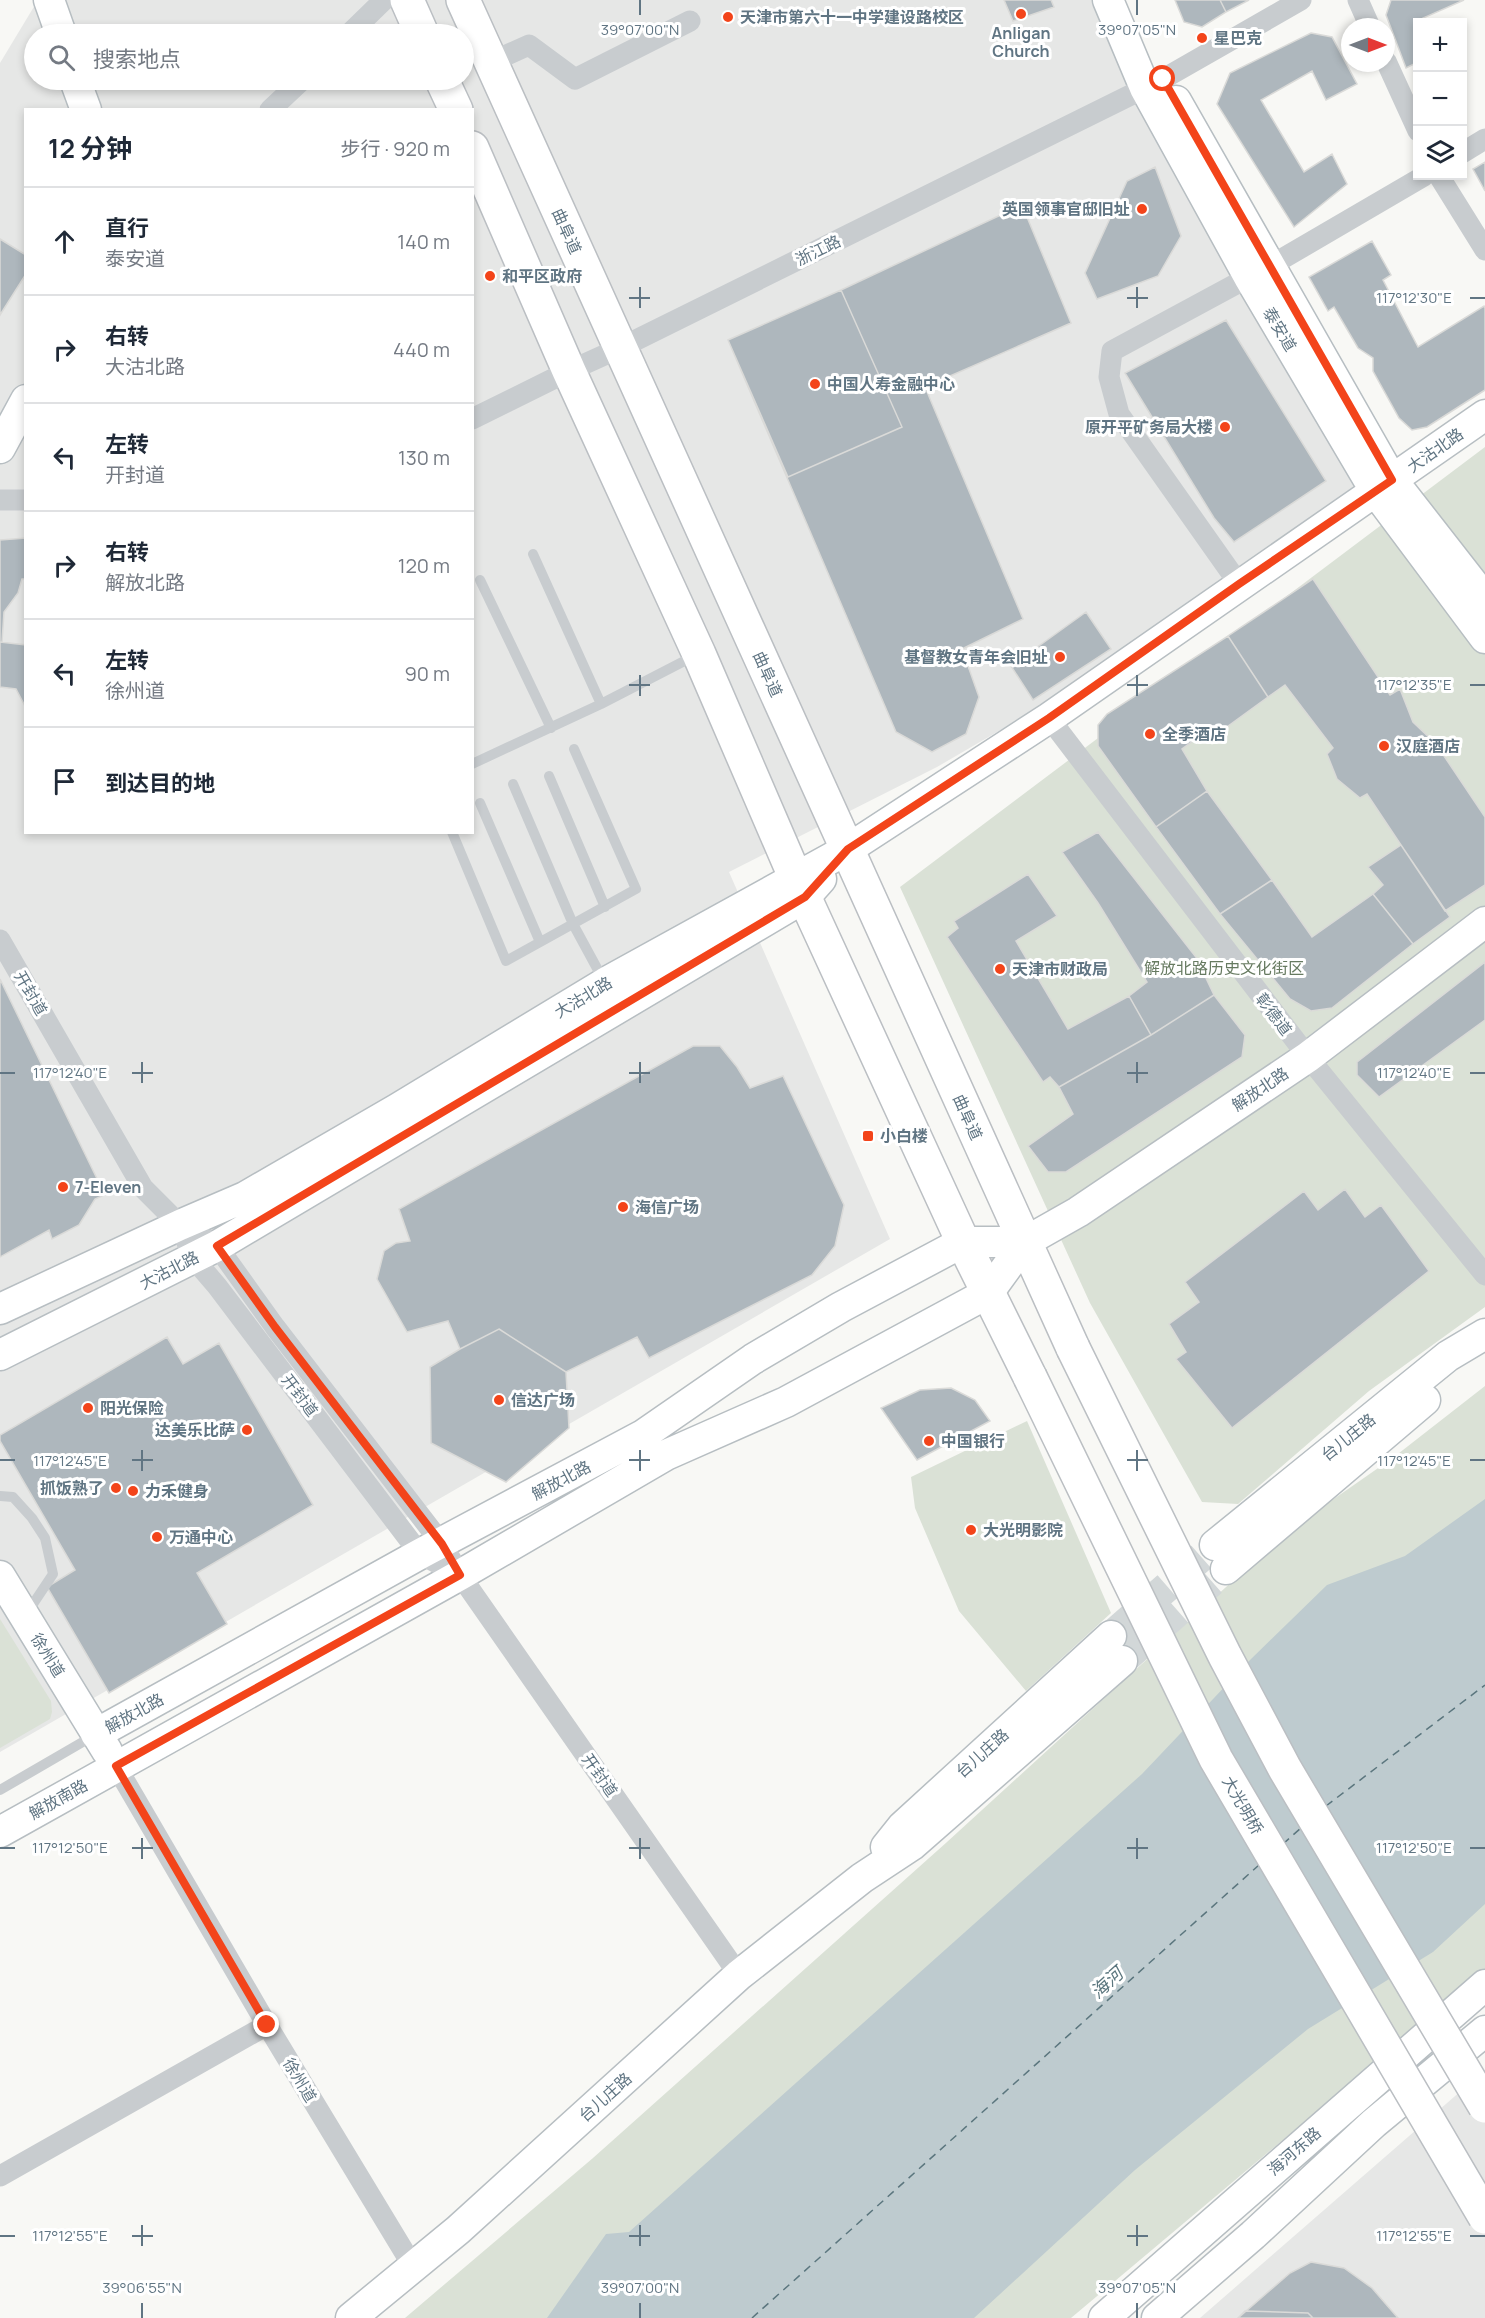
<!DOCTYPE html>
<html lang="zh">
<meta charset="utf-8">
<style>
:root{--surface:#fff;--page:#f2f2f3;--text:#1f2937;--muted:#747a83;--line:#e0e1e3}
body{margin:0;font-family:Manrope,"Noto Sans SC",sans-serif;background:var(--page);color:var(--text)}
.controls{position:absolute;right:18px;top:18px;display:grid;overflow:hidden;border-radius:0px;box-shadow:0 3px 9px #0003}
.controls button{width:54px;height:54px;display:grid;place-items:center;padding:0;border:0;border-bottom:2px solid var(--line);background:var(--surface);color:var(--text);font:30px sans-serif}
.compass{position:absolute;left:1341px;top:18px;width:54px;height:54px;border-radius:50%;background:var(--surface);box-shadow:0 3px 9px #0003;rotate:90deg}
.stop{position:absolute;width:18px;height:18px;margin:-14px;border:4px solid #f3441a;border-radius:50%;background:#fff}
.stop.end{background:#f3441a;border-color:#fff;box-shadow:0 2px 6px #0008}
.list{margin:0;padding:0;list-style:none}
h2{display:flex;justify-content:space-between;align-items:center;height:78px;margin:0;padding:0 24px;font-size:26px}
h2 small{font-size:20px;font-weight:400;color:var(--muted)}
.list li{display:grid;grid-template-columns:39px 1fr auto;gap:18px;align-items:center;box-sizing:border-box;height:108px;padding:0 24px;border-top:2px solid var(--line)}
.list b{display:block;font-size:22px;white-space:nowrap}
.list p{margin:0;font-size:20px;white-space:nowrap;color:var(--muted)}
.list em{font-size:20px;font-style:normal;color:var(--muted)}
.icon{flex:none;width:33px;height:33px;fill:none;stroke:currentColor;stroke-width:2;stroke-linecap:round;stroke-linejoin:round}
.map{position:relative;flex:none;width:1485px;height:2318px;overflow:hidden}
.search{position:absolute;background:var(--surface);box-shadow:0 3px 9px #0003;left:24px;top:24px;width:450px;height:66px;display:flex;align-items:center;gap:15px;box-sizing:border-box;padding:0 21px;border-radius:33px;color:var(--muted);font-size:22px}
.panel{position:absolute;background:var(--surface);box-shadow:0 3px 9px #0003;left:24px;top:108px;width:450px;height:726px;border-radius:0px}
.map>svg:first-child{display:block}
.built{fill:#e6e7e6;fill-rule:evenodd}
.green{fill:#dae1d6}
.water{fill:#becbcf}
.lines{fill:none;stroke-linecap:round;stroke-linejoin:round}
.ferry{stroke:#5b767e;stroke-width:1.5;stroke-dasharray:8 6;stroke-linecap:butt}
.building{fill:#aeb7bd;stroke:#dadad8;stroke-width:1.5}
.secondary-tunnel{stroke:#d2d7d8;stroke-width:30;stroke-dasharray:30 15;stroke-linecap:butt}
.secondary-casing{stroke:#b7bec2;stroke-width:33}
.primary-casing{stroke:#bbbfc3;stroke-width:36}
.lane{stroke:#c8cccf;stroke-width:10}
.street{stroke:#c8cccf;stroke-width:21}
.secondary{stroke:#fff;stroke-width:30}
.primary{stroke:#fff;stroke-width:33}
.primary-bridge-casing{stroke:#bbbfc3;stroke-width:36;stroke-linecap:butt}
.primary-bridge{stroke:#fff;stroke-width:33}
.route{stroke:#f3441a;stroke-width:8}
.ticks{fill:none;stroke:#607583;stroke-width:2}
.poi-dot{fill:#f3441a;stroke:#fff;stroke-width:2}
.labels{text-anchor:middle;stroke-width:6;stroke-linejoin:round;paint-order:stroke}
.poi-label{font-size:16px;font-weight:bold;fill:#607583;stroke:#fff;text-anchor:start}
.street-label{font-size:16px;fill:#607583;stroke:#fff}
.park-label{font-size:16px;fill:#667a60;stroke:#fff}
.water-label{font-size:18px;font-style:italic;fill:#5b767e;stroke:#fff}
.ticks-label{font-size:15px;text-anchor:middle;fill:#607583;stroke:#fff;stroke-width:6;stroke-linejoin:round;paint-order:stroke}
</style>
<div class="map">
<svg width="1485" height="2318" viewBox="0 0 1485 2318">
<rect width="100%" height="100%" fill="#f8f8f5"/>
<path class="built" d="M38 0H1122L1160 90 1382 479 1009 725 937 767 729 872 890 1239 0 1752V63ZM34 34H464V80H34ZM26 110H472V832H26Z
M1485 2070V2318H1200Z"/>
<path class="green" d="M1485 447V1307L1369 1391 1238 1504 1202 1502 1090 1303 900 887Z
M1485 1386V1970L1071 2318H405L593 2158 947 1842 1285 1533 1394 1457Z
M1027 1421 1111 1613 1026 1691 959 1611 915 1508 911 1477Z
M0 1619 51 1701 52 1712 50 1719 0 1748Z"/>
<path class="water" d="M1485 1499V1904L1433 1952 1308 2029 1135 2170 974 2318H547L606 2234 629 2232 1142 1774 1250 1660 1327 1585 1405 1556Z"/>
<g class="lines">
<path class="ferry" d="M1326 1806 1485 1685
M1283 1844 1302 1827
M752 2318 1259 1865"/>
</g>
<path class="building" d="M1004 0H1051L1054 7 1013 21Z
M1175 0H1220L1226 12 1202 27 1184 22Z
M1220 0H1249L1226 12Z
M1391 0H1464L1423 18 1425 22H1418V62L1406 68 1386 15Z
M1311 33 1332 37 1357 84 1326 100 1312 71 1261 100 1304 172 1332 154 1347 184 1294 227 1217 104 1230 73Z
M1485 162V191L1473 169Z
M1155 167 1181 236 1158 276 1097 299 1085 273 1127 181Z
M1022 205 1071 323 925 387 1023 619 962 649 979 697 966 734 932 752 896 732 728 340 841 290Z
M0 239 26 255V274L0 315Z
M1372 241 1391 275 1383 280 1418 347 1484 306 1485 308V390L1427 427 1412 430 1399 418 1373 371V358L1358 348 1334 307 1328 311 1309 277Z
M841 290 902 427 788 477 728 340Z
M1226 320 1326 481 1234 542 1214 518 1125 373Z
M26 538V579H22L18 593 4 612 2 642H0V540Z
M1313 579 1390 695 1400 689 1413 722 1436 744 1485 817V885L1445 911 1367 794 1360 798 1337 779 1327 754 1333 748 1285 685 1268 697 1228 636Z
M1086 612 1111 649 1033 700 1011 666Z
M1228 636 1268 697 1213 737 1208 730 1182 749 1207 791 1156 827 1098 746V725L1107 714Z
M0 642 26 645V708L16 689 0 687Z
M1207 791 1272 880 1220 914 1156 827Z
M1098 832 1210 975 1205 976 1214 995 1151 1035 1129 996 1147 982 1098 903 1062 852Z
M1401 845 1450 917 1413 944 1373 894 1383 885 1368 867Z
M1028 874 1057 916 1016 941 1068 1029 1129 996 1151 1035 1059 1087 1050 1077 1043 1082 947 937 958 928 954 921Z
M1272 880 1312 937 1373 894 1413 944 1332 1008 1311 1011 1290 999 1220 914Z
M1485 962V1020L1379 1097 1357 1075V1062Z
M0 979 103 1191 102 1196 95 1199 79 1225 52 1239 49 1230 0 1257Z
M1214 995 1245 1035 1242 1057 1066 1172H1048L1028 1146 1073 1114 1059 1087 1151 1035Z
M693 1046H720L737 1067 750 1088 783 1076 844 1205 835 1246 812 1275 649 1358 637 1337 566 1372 499 1329 460 1349 448 1321 407 1332 377 1279 384 1251 396 1243 410 1241 399 1209Z
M1345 1189 1365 1217 1381 1205 1429 1271 1232 1428 1176 1359 1186 1352 1169 1324 1199 1302 1185 1282 1304 1191 1318 1210Z
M499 1329 566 1372 569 1428 506 1482 431 1443 430 1367 460 1349Z
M167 1337 183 1364 219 1343 313 1505 197 1573 227 1624 109 1693 47 1587 75 1570 0 1441V1435Z
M951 1388 975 1400 990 1421 917 1460 881 1408 920 1390Z
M1311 2262 1344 2268 1372 2288 1398 2318H1238L1290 2273Z
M1245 2311 1308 2313 1313 2318H1238Z"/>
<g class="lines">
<path class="secondary-tunnel" d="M1111 1636 1215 1545
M1122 1661 1226 1569"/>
<g class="secondary-casing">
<path id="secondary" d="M49 0 61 34
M1108 0 1145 88 1249 277 1376 492 1485 638
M75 80 86 110
M1176 101 1392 480 1485 599
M0 448 26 400
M0 1309 180 1225 245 1197 397 1109 605 983 848 849 1049 718 1485 415
M0 1355 217 1246 805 897 821 879
M1215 1545 1448 1356 1485 1334
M1226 1569 1425 1400
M0 1576 107 1751
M96 1734 420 1554 643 1435 753 1359 841 1307 963 1242H1025
M0 1832 460 1575 666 1455 786 1402 988 1293 1025 1242 1078 1212 1308 1057 1485 922
M886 1847 902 1827 1111 1636
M351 2318 458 2230 739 1975 862 1878 912 1845 1122 1661
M1104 2318 1485 1985
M1157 2318 1253 2235 1374 2123 1485 2031"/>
</g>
<g class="primary-casing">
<path id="primary" d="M407 0 422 34
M463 0 1073 1348
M442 80 456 110
M472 148 569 371 699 654 796 879 963 1242 1030 1377"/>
</g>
<path class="lane" d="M533 554 601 704
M480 580 551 728
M472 764 601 704 696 655
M549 776 605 907
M513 784 573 924 605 983
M480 803 540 942
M452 832 506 961 636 889 574 749
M0 1496 13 1497 32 1518 45 1538 53 1574 27 1613
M0 1790 93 1736"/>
<path class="street" d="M1358 0 1370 27
M349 34 384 0
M1386 61 1418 131
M491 62 529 45 575 79 690 21
M270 110 302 80
M1462 153 1485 139
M1439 176 1485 250
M1270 266 1424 176
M472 419 569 371 620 348 1163 79 1301 0
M0 500H26
M1239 584 1119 414 1109 377 1112 351 1249 277
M1049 718 1308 1057 1485 1275
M0 940 143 1188 180 1225
M460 1575 420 1554 217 1286 193 1258 180 1225 217 1246 275 1327 442 1544 460 1575 739 1975
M116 1766 267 2025 414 2268
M0 2176 267 2025"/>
<use href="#secondary" class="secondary"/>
<use href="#primary" class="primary"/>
<g class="primary-bridge-casing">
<path id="primary-bridge" d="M1073 1348 1225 1656 1285 1769 1485 2106
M1030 1377 1216 1759 1485 2217"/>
</g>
<use href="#primary-bridge" class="primary-bridge"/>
</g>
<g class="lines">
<path class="route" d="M267 2025 116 1766 460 1575 442 1544 275 1327 217 1246 805 897 848 849 1049 718 1239 584 1392 480 1163 79"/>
</g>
<path class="ticks" d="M640 0V15M1137 0V15M640 287V308M1137 287V308M629 298H650M1127 298H1148M1470 298H1485M640 675V696M1137 675V696M629 685H650M1127 685H1148M1470 685H1485M142 1062V1083M640 1062V1083M1137 1062V1083M0 1073H15M132 1073H153M629 1073H650M1127 1073H1148M1470 1073H1485M142 1450V1471M640 1450V1471M1137 1450V1471M0 1460H15M132 1460H153M629 1460H650M1127 1460H1148M1470 1460H1485M142 1838V1859M640 1838V1859M1137 1838V1859M0 1848H15M132 1848H153M629 1848H650M1127 1848H1148M1470 1848H1485M142 2225V2246M640 2225V2246M1137 2225V2246M0 2236H15M132 2236H153M629 2236H650M1127 2236H1148M1470 2236H1485M142 2303V2318M640 2303V2318M1137 2303V2318"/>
<g class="poi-dot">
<circle cx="1021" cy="14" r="6"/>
<circle cx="728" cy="17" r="6"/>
<circle cx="1202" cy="38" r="6"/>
<circle cx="1142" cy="209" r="6"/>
<circle cx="490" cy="276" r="6"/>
<circle cx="815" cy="384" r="6"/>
<circle cx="1225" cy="427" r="6"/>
<circle cx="1060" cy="657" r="6"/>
<circle cx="1150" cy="734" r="6"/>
<circle cx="1384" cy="746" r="6"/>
<circle cx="1000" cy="969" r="6"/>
<rect x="862" y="1130" width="12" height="12" rx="3"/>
<circle cx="63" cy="1187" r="6"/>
<circle cx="623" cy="1207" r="6"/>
<circle cx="499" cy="1400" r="6"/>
<circle cx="88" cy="1408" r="6"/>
<circle cx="247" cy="1430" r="6"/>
<circle cx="929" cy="1441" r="6"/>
<circle cx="116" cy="1488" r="6"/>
<circle cx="133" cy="1491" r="6"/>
<circle cx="971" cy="1530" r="6"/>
<circle cx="157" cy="1537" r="6"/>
</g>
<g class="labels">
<g class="poi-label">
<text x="740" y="23">天津市第六十一中学建设路校区</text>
<text x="1021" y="39" text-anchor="middle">Anligan<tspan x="1021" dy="18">Church</tspan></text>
<text x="1214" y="44">星巴克</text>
<text x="1130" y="215" text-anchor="end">英国领事官邸旧址</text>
<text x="502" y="282">和平区政府</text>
<text x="827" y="390">中国人寿金融中心</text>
<text x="1213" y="433" text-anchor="end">原开平矿务局大楼</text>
<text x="1048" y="663" text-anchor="end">基督教女青年会旧址</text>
<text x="1162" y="740">全季酒店</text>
<text x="1396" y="752">汉庭酒店</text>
<text x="1012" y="975">天津市财政局</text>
<text x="880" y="1142">小白楼</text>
<text x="75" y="1193">7-Eleven</text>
<text x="635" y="1213">海信广场</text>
<text x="511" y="1406">信达广场</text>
<text x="100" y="1414">阳光保险</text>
<text x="235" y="1436" text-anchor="end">达美乐比萨</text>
<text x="941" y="1447">中国银行</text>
<text x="104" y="1494" text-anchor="end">抓饭熟了</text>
<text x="145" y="1497">力禾健身</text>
<text x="983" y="1536">大光明影院</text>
<text x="169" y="1543">万通中心</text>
</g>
<g class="street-label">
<text transform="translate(567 231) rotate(66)" y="6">曲阜道</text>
<text transform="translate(818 250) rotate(-26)" y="6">浙江路</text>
<text transform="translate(1280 329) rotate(59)" y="6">泰安道</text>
<text transform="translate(1435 450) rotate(-35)" y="6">大沽北路</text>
<text transform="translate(768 674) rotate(66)" y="6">曲阜道</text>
<text transform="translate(31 993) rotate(60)" y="6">开封道</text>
<text transform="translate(583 997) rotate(-31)" y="6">大沽北路</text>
<text transform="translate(1274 1014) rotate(53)" y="6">彰德道</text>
<text transform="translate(1260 1089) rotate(-34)" y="6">解放北路</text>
<text transform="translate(968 1117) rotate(66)" y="6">曲阜道</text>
<text transform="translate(169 1270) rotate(-27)" y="6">大沽北路</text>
<text transform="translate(300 1395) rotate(53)" y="6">开封道</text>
<text transform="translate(1348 1437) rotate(-39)" y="6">台儿庄路</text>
<text transform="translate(561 1480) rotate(-28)" y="6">解放北路</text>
<text transform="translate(48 1655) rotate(58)" y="6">徐州道</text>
<text transform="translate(134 1713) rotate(-29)" y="6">解放北路</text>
<text transform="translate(982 1753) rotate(-42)" y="6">台儿庄路</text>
<text transform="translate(600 1775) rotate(55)" y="6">开封道</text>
<text transform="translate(58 1799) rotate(-29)" y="6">解放南路</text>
<text transform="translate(1243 1805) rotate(60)" y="6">大光明桥</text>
<text transform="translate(300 2080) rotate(59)" y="6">徐州道</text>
<text transform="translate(605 2097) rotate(-42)" y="6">台儿庄路</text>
<text transform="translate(1294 2151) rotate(-41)" y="6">海河东路</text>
</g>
<g class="park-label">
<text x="1224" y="974">解放北路历史文化街区</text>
</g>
<g class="water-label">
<text transform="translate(1107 1983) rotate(-42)" y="6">海河</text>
</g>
</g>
<g class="ticks-label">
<text x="640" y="35">39°07'00"N</text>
<text x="1137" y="35">39°07'05"N</text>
<text x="1414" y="303">117°12'30"E</text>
<text x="1414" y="690">117°12'35"E</text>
<text x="1414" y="1078">117°12'40"E</text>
<text x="70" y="1078">117°12'40"E</text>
<text x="70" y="1466">117°12'45"E</text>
<text x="1414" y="1466">117°12'45"E</text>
<text x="70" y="1853">117°12'50"E</text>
<text x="1414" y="1853">117°12'50"E</text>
<text x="1414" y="2241">117°12'55"E</text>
<text x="70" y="2241">117°12'55"E</text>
<text x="142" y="2293">39°06'55"N</text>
<text x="640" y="2293">39°07'00"N</text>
<text x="1137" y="2293">39°07'05"N</text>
</g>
</svg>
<div class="controls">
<button>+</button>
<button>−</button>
<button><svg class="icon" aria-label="layers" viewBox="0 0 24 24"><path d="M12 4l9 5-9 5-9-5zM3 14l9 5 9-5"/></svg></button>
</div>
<svg class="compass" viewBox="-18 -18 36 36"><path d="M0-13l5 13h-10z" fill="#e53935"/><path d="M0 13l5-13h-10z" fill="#747a83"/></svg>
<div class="stop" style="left:1163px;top:79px"></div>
<div class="stop end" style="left:267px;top:2025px"></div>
<div class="search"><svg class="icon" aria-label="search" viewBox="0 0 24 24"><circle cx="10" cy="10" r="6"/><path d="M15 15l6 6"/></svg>搜索地点</div>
<section class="panel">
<h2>12 分钟<small>步行 · 920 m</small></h2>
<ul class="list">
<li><svg class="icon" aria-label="ahead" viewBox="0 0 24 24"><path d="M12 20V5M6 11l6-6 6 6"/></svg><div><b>直行</b><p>泰安道</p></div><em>140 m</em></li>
<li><svg class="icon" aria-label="right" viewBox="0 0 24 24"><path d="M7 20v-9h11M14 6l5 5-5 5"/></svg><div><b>右转</b><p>大沽北路</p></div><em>440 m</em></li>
<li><svg class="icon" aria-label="left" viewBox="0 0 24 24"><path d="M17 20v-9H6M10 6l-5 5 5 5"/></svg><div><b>左转</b><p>开封道</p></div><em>130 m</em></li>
<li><svg class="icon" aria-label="right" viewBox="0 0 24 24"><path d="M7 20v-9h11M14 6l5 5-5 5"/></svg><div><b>右转</b><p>解放北路</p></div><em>120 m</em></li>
<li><svg class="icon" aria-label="left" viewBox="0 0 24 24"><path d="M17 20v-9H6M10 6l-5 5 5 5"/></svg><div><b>左转</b><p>徐州道</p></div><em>90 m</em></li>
<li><svg class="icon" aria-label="arrive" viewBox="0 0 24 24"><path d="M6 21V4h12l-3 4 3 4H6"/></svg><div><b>到达目的地</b></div></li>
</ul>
</section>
</div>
